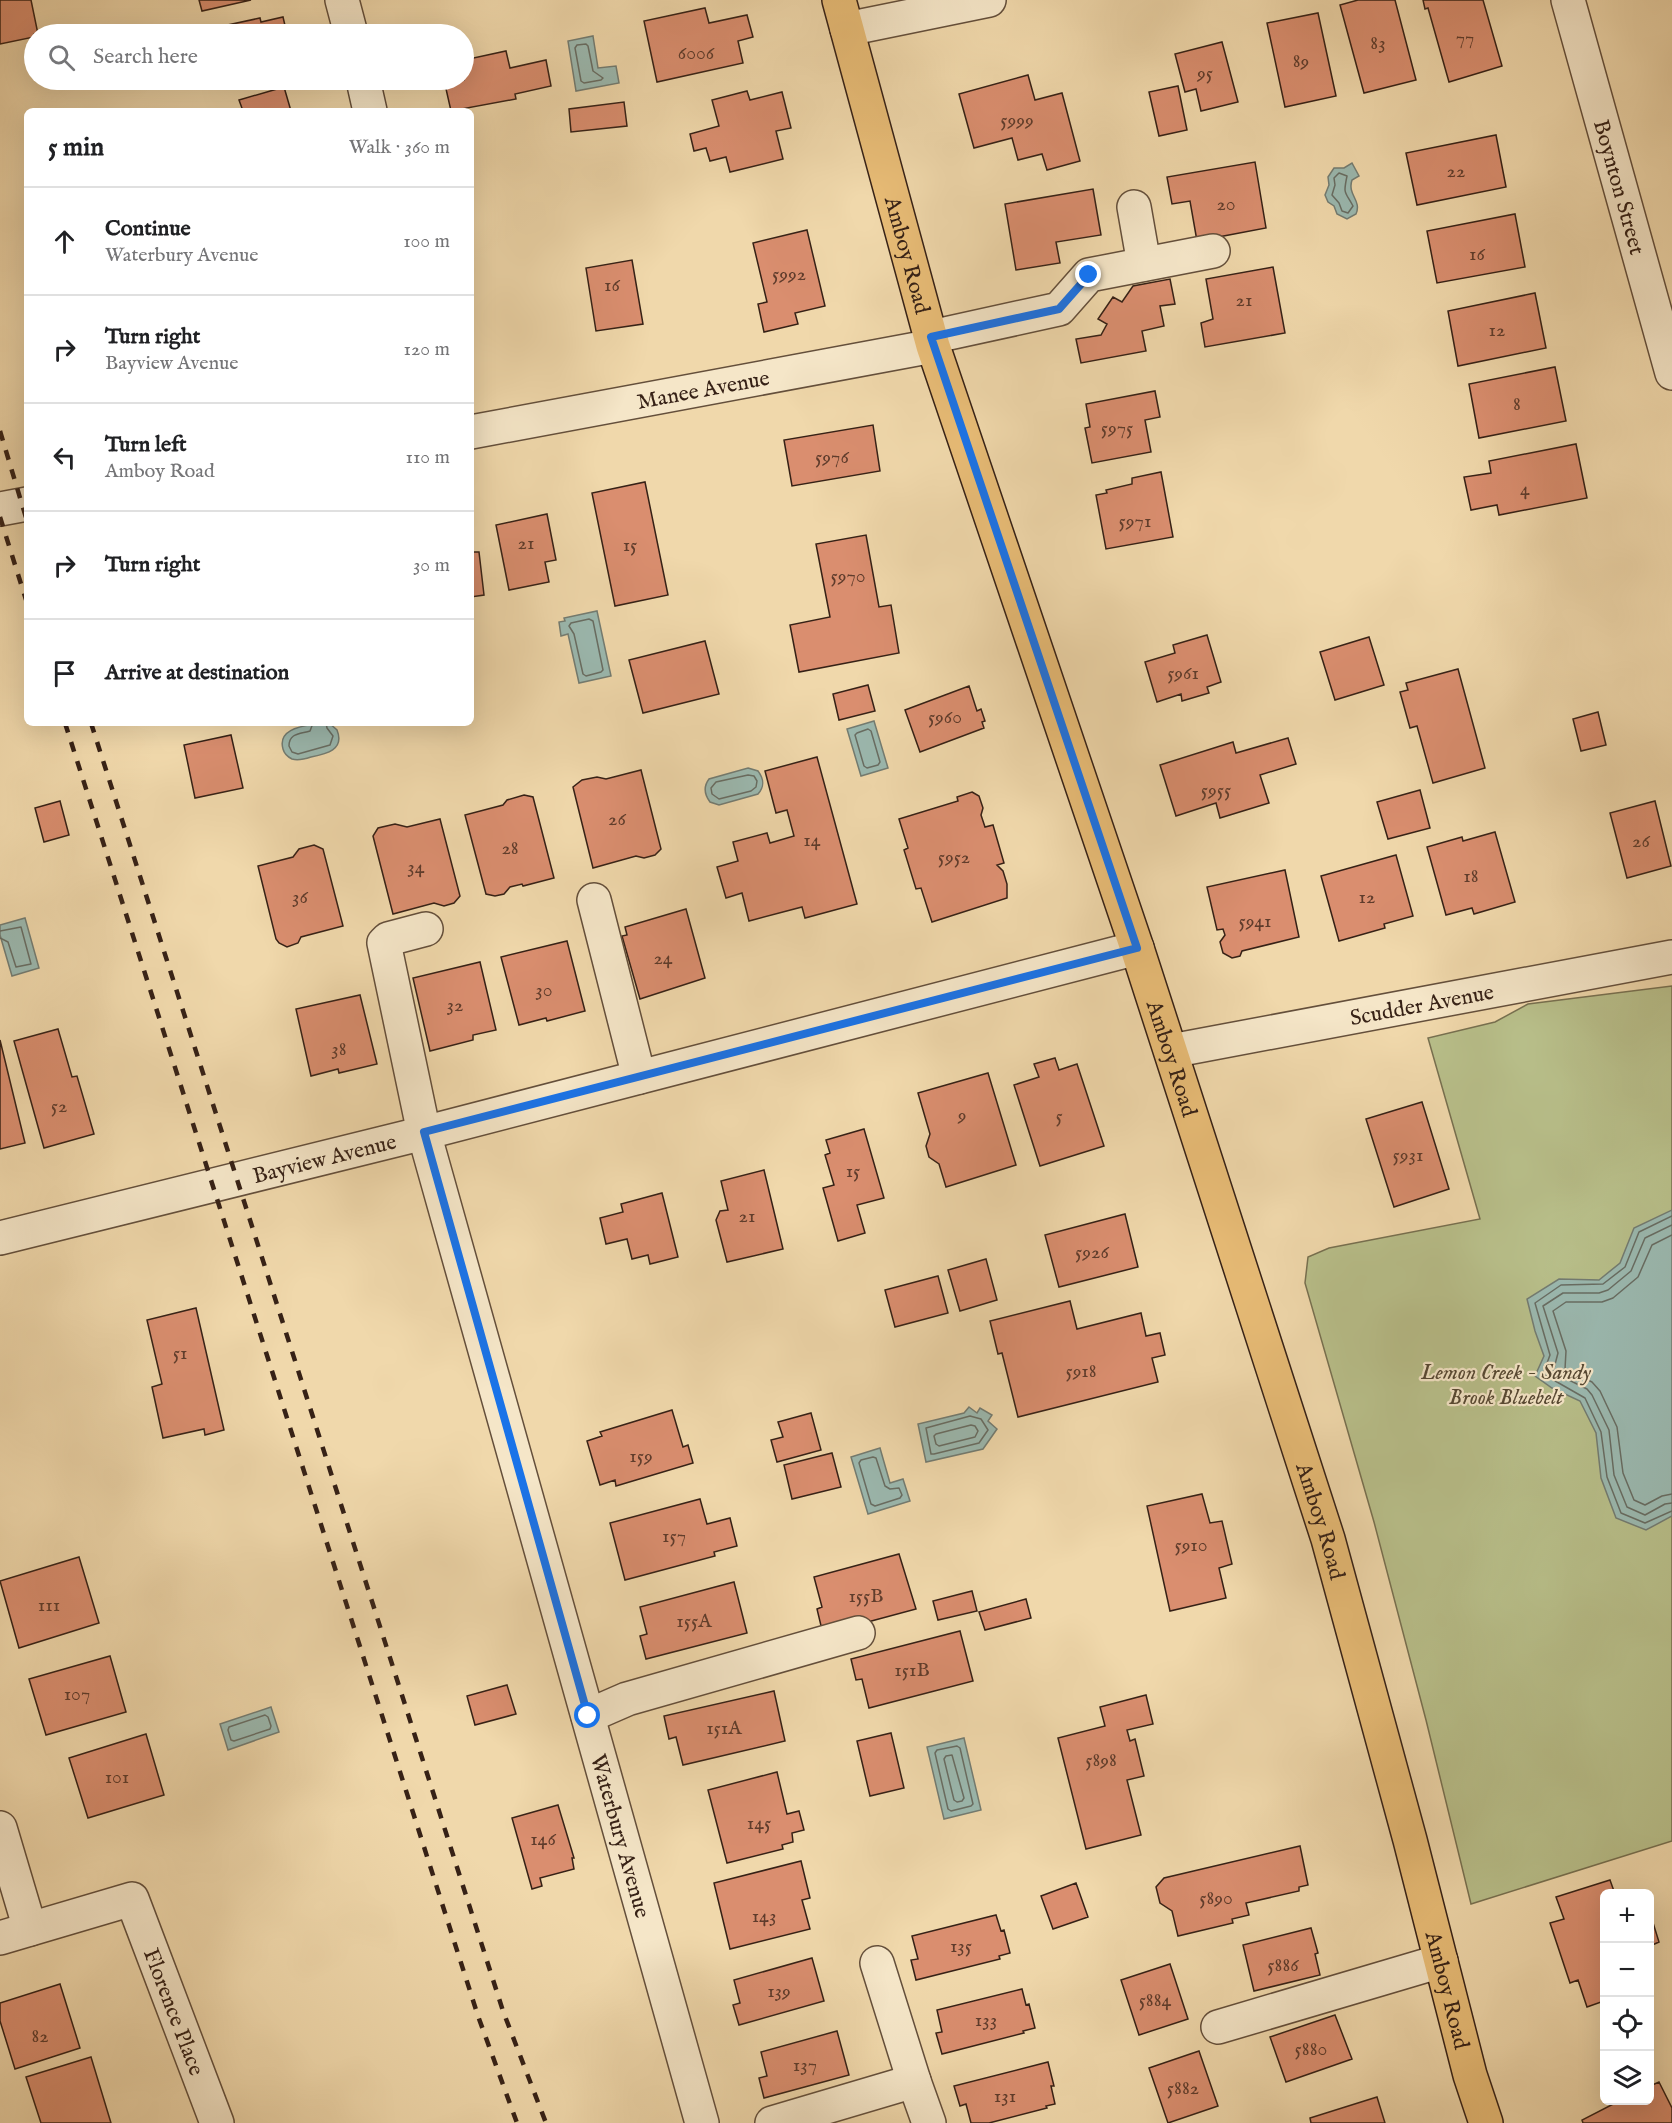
<!DOCTYPE html>
<meta charset="utf-8">
<style>
:root{--surface:#fff;--page:#f2f2f2;--text:#202124;--muted:#757577;--line:#e0e0e0}
body{margin:0;font-family:"IM FELL English",serif;background:var(--page);color:var(--text)}
.controls{position:absolute;right:18px;bottom:18px;display:grid;overflow:hidden;border-radius:9px;box-shadow:0 6px 24px #0002}
.controls button{width:54px;height:54px;display:grid;place-items:center;padding:0;border:0;border-bottom:2px solid var(--line);background:var(--surface);color:var(--text);font:30px sans-serif}
.stop{position:absolute;width:18px;height:18px;margin:-14px;border:4px solid #1a73e8;border-radius:50%;background:#fff}
.stop.end{background:#1a73e8;border-color:#fff;box-shadow:0 2px 6px #0008}
.list{margin:0;padding:0;list-style:none}
h2{display:flex;justify-content:space-between;align-items:center;height:78px;margin:0;padding:0 24px;font-size:26px}
h2 small{font-size:20px;font-weight:400;color:var(--muted)}
.list li{display:grid;grid-template-columns:39px 1fr auto;gap:18px;align-items:center;box-sizing:border-box;height:108px;padding:0 24px;border-top:2px solid var(--line)}
.list b{display:block;font-size:22px;white-space:nowrap}
.list p{margin:0;font-size:20px;white-space:nowrap;color:var(--muted)}
.list em{font-size:20px;font-style:normal;color:var(--muted)}
.icon{flex:none;width:33px;height:33px;fill:none;stroke:currentColor;stroke-width:2;stroke-linecap:round;stroke-linejoin:round}
.map{position:relative;flex:none;width:1672px;height:2123px;overflow:hidden}
.search{position:absolute;background:var(--surface);box-shadow:0 6px 24px #0002;left:24px;top:24px;width:450px;height:66px;display:flex;align-items:center;gap:15px;box-sizing:border-box;padding:0 21px;border-radius:33px;color:var(--muted);font-size:22px}
.panel{position:absolute;background:var(--surface);box-shadow:0 6px 24px #0002;left:24px;top:108px;width:450px;height:618px;border-radius:9px}
.map>svg:first-child{display:block}
.green{fill:#b8bf8a;stroke:#777050;stroke-width:1.5}
.water{fill:#9bb9b0;stroke:#737c72;stroke-width:1.5}
.lines{fill:none;stroke-linecap:round;stroke-linejoin:round}
.shore{stroke:#686d63;stroke-width:1.5}
.building{fill:#da8e6f;stroke:#362116;stroke-width:1.5}
.minor-casing{stroke:#644f3b;stroke-width:36}
.major-casing{stroke:#362116;stroke-width:36}
.minor{stroke:#f5e6c8;stroke-width:33}
.major{stroke:#e8bc76;stroke-width:33}
.rail{stroke:#362116;stroke-width:4.5;stroke-dasharray:10 10;stroke-linecap:butt}
.route{stroke:#1a73e8;stroke-width:8}
.labels{text-anchor:middle;stroke-width:4.5;stroke-linejoin:round;paint-order:stroke}
.number-label{font-size:20px;fill:#5f3c2c}
.street-label{font-size:22px;fill:#362116;stroke:#f5e6c8}
.park-label{font-size:22px;font-style:italic;fill:#564833;stroke:#f5e6c8}
</style>
<div class="map">
<svg width="1672" height="2123" viewBox="0 0 1672 2123">
<rect width="100%" height="100%" fill="#f0d8ab"/>
<filter id="stains"><feTurbulence type="fractalNoise" baseFrequency=".00333" numOctaves="4"/><feColorMatrix values="0 0 0 0 .2 0 0 0 0 .09 0 0 0 0 .02 0 0 0 .5 -.17"/></filter>
<radialGradient id="worn" r=".72"><stop offset=".6" stop-color="#630" stop-opacity="0"/><stop offset="1" stop-color="#630" stop-opacity=".3"/></radialGradient>
<path class="green" d="M1672 986V1841L1471 1904 1426 1720 1374 1522 1305 1283 1308 1257 1329 1248 1480 1219 1428 1038 1495 1022 1528 1004Z"/>
<path class="water" d="M593 36 598 68 616 66 619 83 576 91 568 41Z
M1352 163 1359 176 1352 180C1347 195 1362 200 1356 214L1347 219 1337 214 1334 206 1328 202 1325 195 1329 185 1328 177 1334 168H1344Z
M597 611 611 676 579 683 568 634 561 636 559 622 565 621 564 618Z
M874 721 888 768 861 776 847 729Z
M319 723H329L337 730C345 750 326 754 311 757 305 759 298 761 292 759 288 757 284 753 283 749 277 728 305 726 319 723Z
M748 768 758 771C764 779 765 786 758 794L719 805 710 802C704 794 703 787 709 779Z
M25 918 39 968 12 976 0 935V925Z
M1672 1210V1516L1646 1530 1616 1518 1601 1478 1596 1433 1580 1401 1552 1388 1535 1376 1544 1356 1535 1331 1527 1299 1559 1279 1599 1280 1620 1263 1634 1228Z
M969 1407 977 1413 980 1408 992 1415 988 1421 997 1429 983 1449 926 1462 918 1424 964 1413Z
M880 1448 890 1483 903 1479 910 1501 868 1514 851 1457Z
M271 1707 279 1732 228 1750 220 1724Z
M964 1738 981 1810 944 1819 927 1747Z"/>
<g class="lines">
<path class="shore" d="M586 44 588 46 593 71 603 78 601 80 584 83 581 81 575 48 577 45Z
M1339 173 1347 176C1343 195 1345 191 1353 206L1348 213 1342 211 1339 203 1332 195 1335 185 1334 178Z
M589 619 593 621 603 670 601 672 586 676 583 674 574 634 569 626 571 623Z
M313 723 310 731C300 734 289 733 289 746L292 752 298 754 330 745 333 736 327 728 326 723
M868 729 871 731 880 762 878 765 867 768 864 766 855 735 857 733Z
M748 775 754 776 757 781 756 787 751 791 719 799 712 794 711 788 716 782Z
M0 931 21 927 31 964 16 967 8 942 0 938
M1672 1216 1639 1232 1625 1267 1603 1284 1561 1285 1535 1303 1550 1355 1543 1374 1585 1398 1601 1432 1607 1477 1621 1513 1645 1523 1672 1511
M1672 1225 1645 1238 1631 1271 1608 1290 1599 1293H1563L1543 1306 1558 1353 1553 1372 1587 1389 1592 1395 1609 1430 1614 1475 1627 1507 1645 1515 1665 1504 1672 1503
M1672 1235 1652 1245 1638 1277 1613 1298 1602 1302H1566L1553 1311 1566 1351 1565 1369 1592 1382 1600 1391 1617 1427 1623 1473 1634 1500 1645 1505 1662 1496 1672 1494
M970 1416 981 1419 988 1430 979 1443 934 1454H931L926 1428Z
M971 1425 975 1426 978 1431 975 1437 939 1446 936 1444 934 1436 936 1434Z
M873 1457 876 1458 885 1486 890 1489 899 1488 902 1495 900 1498 875 1506 871 1504 859 1463 861 1460Z
M265 1715 268 1717 271 1726 270 1729 234 1741 231 1740 228 1730 229 1727Z
M957 1746 960 1748 973 1804 971 1806 951 1811 948 1809 935 1753 937 1750Z
M952 1755 964 1798 962 1801 957 1802 954 1800 944 1759 946 1756Z"/>
</g>
<path class="building" d="M0 0H31L38 34H34V37L0 44Z
M199 0H251L202 11Z
M1358 0H1395L1416 80 1364 93 1340 5Z
M1423 0H1483L1502 66 1449 82 1428 8 1425 9Z
M705 8 709 23 747 15 753 37 738 41 743 63 657 82 644 21Z
M1318 13 1336 96 1285 107 1267 23Z
M283 17 287 34H196L195 32 260 18 261 22Z
M1222 42 1238 102 1201 111 1196 89 1185 92 1175 54Z
M506 51 510 68 546 60 551 86 515 94 516 99 451 111 444 80H464V60Z
M1028 75 1035 100 1062 93 1080 161 1047 170 1042 154 1018 160 1012 138 974 148 959 94Z
M1178 86 1187 130 1159 136 1149 92Z
M284 87 291 111H243L239 100Z
M747 91 750 100 782 92 791 128 776 131 783 159 730 172 726 157 710 161 706 148 694 151 690 134 719 126 712 100Z
M624 102 627 126 571 132 569 109Z
M1496 135 1506 187 1417 205 1406 153Z
M1255 162 1266 228 1197 241 1190 201 1172 204 1167 177Z
M1093 189 1101 235 1056 242 1060 263 1016 270 1005 204Z
M1515 214 1525 267 1437 283 1427 231Z
M807 230 825 306 795 313 798 324 764 332 758 304 767 302 753 243Z
M632 260 643 324 596 331 586 268Z
M1273 267 1285 333 1205 347 1201 323 1213 319 1206 279Z
M1170 279 1175 304 1160 306 1164 326 1142 331 1146 351 1081 363 1076 339 1101 335 1107 324 1098 319 1113 297 1122 302 1133 286Z
M1535 293 1546 348 1458 366 1448 311Z
M1555 367 1566 421 1479 438 1469 384Z
M1155 391 1160 417 1145 420 1151 452 1092 463 1085 428 1090 427 1086 404Z
M873 425 880 471 792 486 784 440Z
M1576 444 1587 498 1499 515 1497 505 1471 510 1464 477 1491 473 1489 461Z
M1161 472 1173 537 1106 549 1096 495 1107 493 1106 490 1132 484V478Z
M645 482 668 595 615 606 592 493Z
M547 514 556 560 545 562 549 582 509 590 496 525Z
M866 535 879 607 891 605 899 653 799 672 790 625 830 617 816 544Z
M471 552H479L484 595 471 597Z
M1207 635 1221 682 1207 687 1209 693 1182 701 1181 694 1157 702 1145 662 1175 653 1173 645Z
M1369 637 1384 685 1335 700 1320 652Z
M705 641 719 694 643 713 629 660Z
M1458 669 1485 768 1433 783 1417 726 1410 728 1400 692 1408 690 1406 683Z
M868 685 875 711 839 720 833 694Z
M969 686 977 711 981 709 985 721 982 722 984 728 920 752 905 710Z
M1598 712 1606 745 1581 751 1573 719Z
M231 735 243 788 195 798 184 745Z
M1288 738 1296 764 1260 775 1269 803 1220 818 1216 803 1176 816 1160 765 1233 742 1236 753Z
M817 757 857 904 805 918 802 907 749 921 742 893 726 898 717 867 738 861 733 842 767 833 770 843 794 836 787 810 776 813 765 771Z
M641 770 661 849 655 855 644 858 636 856 593 868 573 787 582 780 597 777 606 779Z
M1420 790 1430 828 1388 839 1377 802Z
M972 792 979 796 983 808 981 815 985 827 993 825 1004 863 997 865 1003 871 1007 884V898L932 922 921 888 916 889 904 850 908 848 899 819 958 801 957 797Z
M524 795 533 797 554 878 523 886 522 884 510 887 504 894 495 896 486 894 465 815 503 805 507 800Z
M60 801 69 835 44 842 35 808Z
M1655 801 1671 866 1627 878 1610 813Z
M440 819 460 896 454 903 444 906 434 903 393 914 373 836 378 828 395 824 407 827Z
M1495 832 1515 902 1474 914 1472 908 1446 915 1427 847 1462 837 1463 841Z
M314 845 323 849 343 926 301 937 298 943 287 947 279 943 276 939 258 866 293 857 299 849Z
M1396 855 1413 916 1384 924 1385 928 1339 941 1321 876Z
M1285 870 1299 937 1242 951 1240 956 1232 958 1223 953 1220 942 1225 935 1223 929 1217 930 1207 887Z
M686 909 705 978 640 999 622 936 627 935 625 927Z
M567 941 585 1011 547 1021 546 1018 519 1025 501 957Z
M480 962 496 1030 473 1035V1040L430 1051 413 978Z
M360 995 377 1064 339 1073 338 1069 311 1076 296 1009Z
M58 1029 72 1077 77 1076 94 1134 44 1148 14 1041Z
M0 1040 25 1143 0 1149Z
M1055 1058 1059 1070 1077 1064 1104 1146 1040 1166 1014 1085 1039 1077 1034 1064Z
M988 1073 1016 1165 946 1187 939 1164 929 1157 926 1146 930 1134 918 1093Z
M1422 1102 1449 1189 1394 1207 1366 1119Z
M864 1129 884 1198 857 1205 865 1233 838 1241 823 1188 834 1185 825 1155 830 1153 826 1140Z
M764 1170 783 1249 727 1262 716 1220 720 1211 728 1210 721 1181Z
M662 1193 678 1257 650 1264 648 1255 632 1259 627 1239 606 1244 600 1218 623 1212 621 1204Z
M1125 1214 1138 1267 1059 1287 1045 1235Z
M986 1259 997 1300 960 1311 948 1270Z
M938 1276 948 1313 895 1327 885 1290Z
M1070 1301 1077 1329 1141 1313 1146 1336 1160 1333 1165 1355 1152 1358 1158 1382 1018 1417 1002 1353 998 1354 990 1321Z
M196 1308 224 1430 205 1435 204 1429 163 1438 152 1387 162 1384 147 1320Z
M672 1410 683 1447 688 1445 693 1463 616 1486 615 1480 600 1485 587 1441 602 1436 600 1432Z
M811 1413 821 1450 777 1462 771 1440 783 1437 778 1422Z
M832 1453 841 1487 792 1499 784 1465Z
M1202 1494 1210 1523 1222 1521 1232 1564 1219 1568 1226 1598 1170 1611 1147 1506Z
M700 1499 707 1524 730 1518 737 1546 714 1552 715 1556 625 1580 610 1523Z
M899 1554 916 1609 823 1634 817 1609 822 1607 814 1577Z
M79 1557 99 1623 19 1648 0 1581Z
M734 1582 747 1633 646 1659 640 1636 647 1634 640 1607Z
M972 1591 977 1611 938 1620 933 1601Z
M1026 1599 1031 1618 985 1630 979 1612Z
M960 1631 973 1681 869 1708 862 1679 856 1680 851 1659Z
M110 1656 126 1712 46 1735 29 1679Z
M507 1685 516 1714 475 1725 467 1696Z
M774 1691 785 1741 683 1765 676 1737 669 1739 664 1716Z
M1146 1695 1153 1724 1127 1730 1130 1741 1135 1739 1144 1776 1127 1780 1141 1835 1086 1849 1058 1738 1105 1726 1100 1707Z
M891 1733 904 1788 870 1796 857 1741Z
M146 1734 164 1795 88 1818 69 1758Z
M777 1772 787 1814 799 1811 804 1830 792 1833 793 1842 782 1845 783 1849 727 1863 708 1790Z
M558 1805 574 1858H572L574 1869 540 1878 542 1886 532 1889 512 1818Z
M1300 1846 1308 1885 1299 1887V1891L1246 1903 1249 1915 1232 1919 1233 1923 1178 1936 1172 1911 1160 1903 1156 1887 1164 1878Z
M801 1861 810 1898 802 1900 810 1929 730 1949 714 1883Z
M1610 1880 1615 1894H1604V2001L1587 2007 1578 1980 1570 1983 1550 1923 1564 1919 1556 1897Z
M1076 1883 1088 1917 1053 1929 1041 1896Z
M1650 1913 1659 1942 1650 1946Z
M996 1915 1001 1931 1004 1930 1010 1953 999 1956 1000 1959 916 1980 911 1960 918 1959 912 1936Z
M1311 1928 1318 1953 1315 1954 1320 1975 1254 1991 1243 1945Z
M812 1958 824 2001 739 2025 733 2005 740 2003 734 1980Z
M1170 1964 1188 2019 1139 2035 1121 1980Z
M60 1984 80 2048 15 2069 0 2021V2003Z
M1022 1989 1026 2005 1029 2004 1035 2028 1023 2031 1024 2033 942 2054 936 2033 942 2032 937 2010Z
M1335 2015 1352 2059 1286 2082 1270 2037Z
M837 2031 849 2075 764 2098 759 2078 767 2076 761 2052Z
M1199 2051 1218 2106 1168 2123 1149 2068Z
M91 2057 111 2123H41L26 2077Z
M1048 2062 1054 2086H1051L1055 2104 1046 2106 1047 2108 989 2123H971L966 2104 960 2106 954 2086Z
M1659 2082 1672 2108V2123H1583L1582 2120 1621 2100H1650V2086Z
M1377 2097 1385 2123H1311L1310 2118Z"/>
<g class="lines">
<g class="minor-casing">
<g id="minor">
<path d="M342 0 351 34"/>
<path id="s1" d="M1568 0 1672 373"/>
<path d="M847 29 989 0"/>
<path d="M363 80 370 111"/>
<path d="M1134 207 1144 264"/>
<path d="M931 337 1059 309 1089 275 1213 251"/>
<path id="s2" d="M471 432 933 346"/>
<path d="M0 509 27 504"/>
<path d="M594 900 639 1077"/>
<path id="s3" d="M426 929 388 939 384 943 424 1133 702 2123"/>
<path id="s4" d="M1171 1051 1672 957"/>
<path id="s5" d="M0 1238 424 1133 1137 948"/>
<path d="M588 1716 627 1699 858 1633"/>
<path d="M0 1828 30 1929"/>
<path id="s6" d="M0 1938 132 1899 217 2123"/>
<path d="M877 1963 914 2081"/>
<path d="M1218 2027 1441 1961"/>
<path d="M772 2123 914 2081 929 2123"/>
</g>
</g>
<g class="major-casing">
<g id="major">
<path id="s7" d="M839 0 933 346 1137 948 1328 1539 1410 1840 1470 2075 1486 2123"/>
</g>
</g>
<use href="#minor" class="minor"/>
<use href="#major" class="major"/>
<path class="rail" d="M0 431 27 521
M0 517 27 603
M65 723 478 2016 517 2123
M91 723 503 2011 546 2123"/>
</g>
<g class="lines">
<path class="route" d="M588 1716 424 1132 1137 948 931 337 1059 309 1089 275"/>
</g>
<g class="labels">
<g class="number-label">
<text x="1465" y="44">77</text>
<text x="1378" y="49">83</text>
<text x="696" y="59">6006</text>
<text x="1301" y="67">89</text>
<text x="1205" y="79">95</text>
<text x="1017" y="126">5999</text>
<text x="1456" y="177">22</text>
<text x="1226" y="210">20</text>
<text x="1477" y="260">16</text>
<text x="789" y="280">5992</text>
<text x="612" y="291">16</text>
<text x="1244" y="306">21</text>
<text x="1497" y="336">12</text>
<text x="1517" y="410">8</text>
<text x="1117" y="434">5975</text>
<text x="832" y="463">5976</text>
<text x="1525" y="495">4</text>
<text x="1135" y="527">5971</text>
<text x="526" y="549">21</text>
<text x="630" y="551">15</text>
<text x="848" y="582">5970</text>
<text x="1183" y="679">5961</text>
<text x="945" y="723">5960</text>
<text x="1216" y="796">5955</text>
<text x="617" y="825">26</text>
<text x="812" y="846">14</text>
<text x="1641" y="847">26</text>
<text x="510" y="854">28</text>
<text x="954" y="863">5952</text>
<text x="416" y="873">34</text>
<text x="1471" y="882">18</text>
<text x="300" y="903">36</text>
<text x="1367" y="903">12</text>
<text x="1255" y="927">5941</text>
<text x="663" y="964">24</text>
<text x="544" y="996">30</text>
<text x="455" y="1011">32</text>
<text x="339" y="1055">38</text>
<text x="59" y="1112">52</text>
<text x="962" y="1121">9</text>
<text x="1059" y="1122">5</text>
<text x="1408" y="1161">5931</text>
<text x="853" y="1177">15</text>
<text x="747" y="1222">21</text>
<text x="1092" y="1258">5926</text>
<text x="180" y="1359">51</text>
<text x="1081" y="1377">5918</text>
<text x="641" y="1462">159</text>
<text x="674" y="1542">157</text>
<text x="1191" y="1551">5910</text>
<text x="866" y="1602">155B</text>
<text x="49" y="1611">111</text>
<text x="694" y="1627">155A</text>
<text x="912" y="1676">151B</text>
<text x="77" y="1700">107</text>
<text x="724" y="1734">151A</text>
<text x="1101" y="1766">5898</text>
<text x="117" y="1783">101</text>
<text x="759" y="1829">145</text>
<text x="543" y="1845">146</text>
<text x="1216" y="1904">5890</text>
<text x="764" y="1922">143</text>
<text x="961" y="1952">135</text>
<text x="1283" y="1971">5886</text>
<text x="779" y="1997">139</text>
<text x="1155" y="2006">5884</text>
<text x="986" y="2026">133</text>
<text x="40" y="2042">82</text>
<text x="1311" y="2055">5880</text>
<text x="805" y="2071">137</text>
<text x="1183" y="2094">5882</text>
<text x="1005" y="2102">131</text>
</g>
<g class="street-label">
<text dy="8" stroke="none"><textPath href="#s1" startOffset="194">Boynton Street</textPath></text>
<text dy="8" stroke="none"><textPath href="#s7" startOffset="264">Amboy Road</textPath></text>
<text dy="8" stroke="none"><textPath href="#s2" startOffset="236">Manee Avenue</textPath></text>
<text dy="8" stroke="none"><textPath href="#s4" startOffset="255">Scudder Avenue</textPath></text>
<text dy="8" stroke="none"><textPath href="#s7" startOffset="1110">Amboy Road</textPath></text>
<text dy="8" stroke="none"><textPath href="#s5" startOffset="334">Bayview Avenue</textPath></text>
<text dy="8" stroke="none"><textPath href="#s7" startOffset="1596">Amboy Road</textPath></text>
<text dy="8" stroke="none"><textPath href="#s3" startOffset="969">Waterbury Avenue</textPath></text>
<text dy="8" stroke="none"><textPath href="#s7" startOffset="2082">Amboy Road</textPath></text>
<text dy="8" stroke="none"><textPath href="#s6" startOffset="258">Florence Place</textPath></text>
</g>
<g class="park-label">
<text x="1506" y="1379">Lemon Creek - Sandy<tspan x="1506" dy="25">Brook Bluebelt</tspan></text>
</g>
</g>
<rect width="100%" height="100%" filter="url(#stains)"/>
<rect width="100%" height="100%" fill="url(#worn)"/>
</svg>
<div class="controls">
<button>+</button>
<button>−</button>
<button><svg class="icon" aria-label="locate" viewBox="0 0 24 24"><circle cx="12" cy="12" r="6"/><path d="M12 2v4M12 18v4M2 12h4M18 12h4"/></svg></button>
<button><svg class="icon" aria-label="layers" viewBox="0 0 24 24"><path d="M12 4l9 5-9 5-9-5zM3 14l9 5 9-5"/></svg></button>
</div>
<div class="stop" style="left:588px;top:1716px"></div>
<div class="stop end" style="left:1089px;top:275px"></div>
<div class="search"><svg class="icon" aria-label="search" viewBox="0 0 24 24"><circle cx="10" cy="10" r="6"/><path d="M15 15l6 6"/></svg>Search here</div>
<section class="panel">
<h2>5 min<small>Walk · 360 m</small></h2>
<ul class="list">
<li><svg class="icon" aria-label="ahead" viewBox="0 0 24 24"><path d="M12 20V5M6 11l6-6 6 6"/></svg><div><b>Continue</b><p>Waterbury Avenue</p></div><em>100 m</em></li>
<li><svg class="icon" aria-label="right" viewBox="0 0 24 24"><path d="M7 20v-9h11M14 6l5 5-5 5"/></svg><div><b>Turn right</b><p>Bayview Avenue</p></div><em>120 m</em></li>
<li><svg class="icon" aria-label="left" viewBox="0 0 24 24"><path d="M17 20v-9H6M10 6l-5 5 5 5"/></svg><div><b>Turn left</b><p>Amboy Road</p></div><em>110 m</em></li>
<li><svg class="icon" aria-label="right" viewBox="0 0 24 24"><path d="M7 20v-9h11M14 6l5 5-5 5"/></svg><div><b>Turn right</b></div><em>30 m</em></li>
<li><svg class="icon" aria-label="arrive" viewBox="0 0 24 24"><path d="M6 21V4h12l-3 4 3 4H6"/></svg><div><b>Arrive at destination</b></div></li>
</ul>
</section>
</div>
